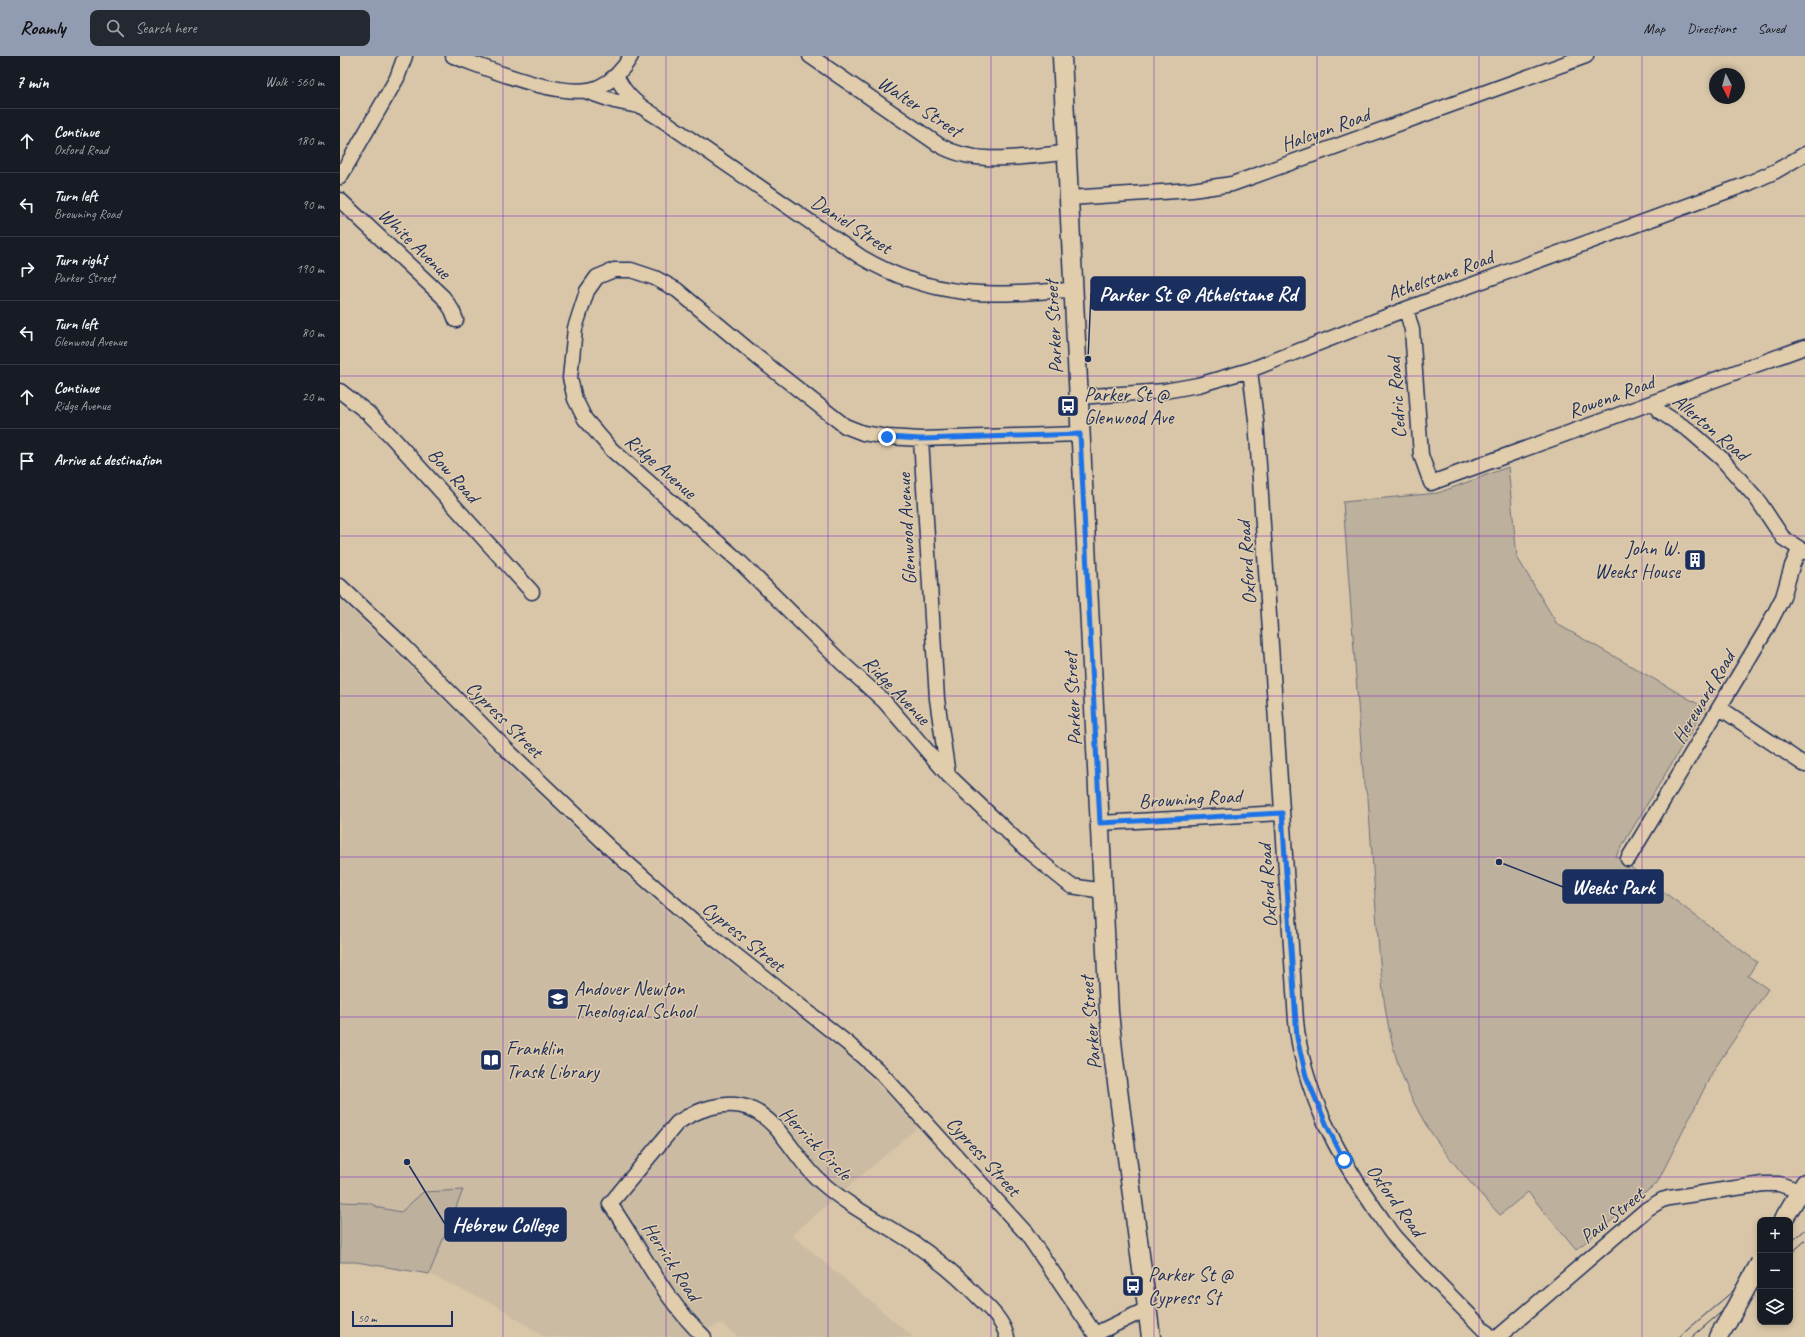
<!DOCTYPE html>
<meta charset="utf-8">
<style>
:root{--surface:#171b24;--page:#242831;--text:#f1f3f6;--muted:#9ea1a6;--line:#363941;--accent:#919bb2}
body{margin:0;font-family:Caveat,sans-serif;background:var(--page);color:var(--text)}
.controls{position:absolute;right:12px;bottom:12px;display:grid;overflow:hidden;border-radius:8px;box-shadow:0 2px 6px #0003}
.controls button{width:36px;height:36px;display:grid;place-items:center;padding:0;border:0;border-bottom:1px solid var(--line);background:var(--surface);color:var(--text);font:20px sans-serif}
.compass{position:absolute;left:1369px;top:12px;width:36px;height:36px;border-radius:50%;background:var(--surface);box-shadow:0 2px 6px #0003;rotate:174deg}
.scale{position:absolute;left:12px;bottom:10px;width:101px;box-sizing:border-box;padding-left:4px;border:2px solid #1b2f5e;border-top:0;font-size:11px;line-height:14px;white-space:nowrap;color:#1b2f5e;-webkit-text-stroke:3px #e1ccab;paint-order:stroke}
.stop{position:absolute;width:12px;height:12px;margin:-9px;border:3px solid #1a73e8;border-radius:50%;background:#fff}
.stop.end{background:#1a73e8;border-color:#fff;box-shadow:0 1px 4px #0008}
.list{margin:0;padding:0;list-style:none}
h2{display:flex;justify-content:space-between;align-items:center;height:52px;margin:0;padding:0 16px;font-size:17px}
h2 small{font-size:13px;font-weight:400;color:var(--muted)}
.list li{display:grid;grid-template-columns:26px 1fr auto;gap:12px;align-items:center;box-sizing:border-box;height:64px;padding:0 16px;border-top:1px solid var(--line)}
.list b{display:block;font-size:15px;white-space:nowrap}
.list p{margin:0;font-size:13px;white-space:nowrap;color:var(--muted)}
.list em{font-size:13px;font-style:normal;color:var(--muted)}
.icon{flex:none;width:22px;height:22px;fill:none;stroke:currentColor;stroke-width:2;stroke-linecap:round;stroke-linejoin:round}
.map{position:relative;flex:none;width:1465px;height:1281px;overflow:hidden}
header{display:flex;align-items:center;gap:24px;box-sizing:border-box;height:56px;padding:0 20px;background:var(--accent);color:#111}
header strong{font-size:19px}
nav{display:flex;gap:22px;margin-inline-start:auto;font-size:14px}
.search{width:280px;height:36px;background:var(--page);display:flex;align-items:center;gap:10px;box-sizing:border-box;padding:0 14px;border-radius:8px;color:var(--muted);font-size:15px}
main{display:flex}
aside{flex:1;background:var(--surface)}
.map>svg:first-child{display:block}
.built{fill:#cbbba3}
.green{fill:#bdb09d;stroke:#6c707e}
.lines{fill:none;stroke-linecap:round;stroke-linejoin:round}
.minor-casing{stroke:#1b2f5e;stroke-width:17}
.major-casing{stroke:#1b2f5e;stroke-width:21}
.minor{stroke:#e1ccab;stroke-width:14}
.major{stroke:#e1ccab;stroke-width:18}
.tram{stroke:#1b2f5e;stroke-width:1}
.major-bridge-casing{stroke:#1b2f5e;stroke-width:21;stroke-linecap:butt}
.major-bridge{stroke:#e1ccab;stroke-width:18}
.route{stroke:#1a73e8;stroke-width:5}
.grid{fill:none;stroke:#7b2cbf;stroke-width:1;stroke-opacity:0.55}
.labels{text-anchor:middle;stroke-width:3;stroke-linejoin:round;paint-order:stroke}
.street-label{font-size:20px;fill:#1b2f5e;stroke:#e1ccab}
.poi-label{font-size:20px;fill:#1b2f5e;stroke:#e1ccab;text-anchor:start}
.leader{fill:none;stroke:#1b2f5e;stroke-width:1.5}
.callout-dot{fill:#1b2f5e;stroke:#e1ccab;stroke-width:1.5}
.callout{fill:#1b2f5e;stroke:#1b2f5e;stroke-width:1.5}
.callout-label{font-size:21px;text-anchor:middle;font-weight:bold;fill:#fff}
</style>
<header>
<strong>Roamly</strong>
<div class="search"><svg class="icon" aria-label="search" viewBox="0 0 24 24"><circle cx="10" cy="10" r="6"/><path d="M15 15l6 6"/></svg>Search here</div>
<nav><a>Map</a><a>Directions</a><a>Saved</a></nav>
</header>
<main>
<aside>
<h2>7 min<small>Walk · 560 m</small></h2>
<ul class="list">
<li><svg class="icon" aria-label="ahead" viewBox="0 0 24 24"><path d="M12 20V5M6 11l6-6 6 6"/></svg><div><b>Continue</b><p>Oxford Road</p></div><em>180 m</em></li>
<li><svg class="icon" aria-label="left" viewBox="0 0 24 24"><path d="M17 20v-9H6M10 6l-5 5 5 5"/></svg><div><b>Turn left</b><p>Browning Road</p></div><em>90 m</em></li>
<li><svg class="icon" aria-label="right" viewBox="0 0 24 24"><path d="M7 20v-9h11M14 6l5 5-5 5"/></svg><div><b>Turn right</b><p>Parker Street</p></div><em>190 m</em></li>
<li><svg class="icon" aria-label="left" viewBox="0 0 24 24"><path d="M17 20v-9H6M10 6l-5 5 5 5"/></svg><div><b>Turn left</b><p>Glenwood Avenue</p></div><em>80 m</em></li>
<li><svg class="icon" aria-label="ahead" viewBox="0 0 24 24"><path d="M12 20V5M6 11l6-6 6 6"/></svg><div><b>Continue</b><p>Ridge Avenue</p></div><em>20 m</em></li>
<li><svg class="icon" aria-label="arrive" viewBox="0 0 24 24"><path d="M6 21V4h12l-3 4 3 4H6"/></svg><div><b>Arrive at destination</b></div></li>
</ul>
</aside>
<div class="map">
<svg width="1465" height="1281" viewBox="0 0 1465 1281">
<rect width="100%" height="100%" fill="#d9c6a8"/>
<filter id="ink" filterUnits="userSpaceOnUse"><feTurbulence type="fractalNoise" baseFrequency=".025" numOctaves="2"/><feDisplacementMap in="SourceGraphic" scale="8" xChannelSelector="R" yChannelSelector="G"/><feConvolveMatrix kernelMatrix="1 2 1 2 8 2 1 2 1" color-interpolation-filters="sRGB"/></filter>
<g filter="url(#ink)">
<path class="built" d="M0 543 54 594 160 701 254 791 358 882 512 1003 544 1035 578 1071 452 1179 573 1281H399L381 1267 352 1281H204L156 1249 89 1218 16 1206H0Z"/>
<path class="green" d="M1168 411 1177 501 1217 568 1365 652 1276 800 1417 906 1408 920 1428 933 1373 1015 1317 1127 1236 1194 1188 1136 1160 1159C1133 1130 1106 1101 1085 1067 1046 1001 1043 944 1037 869 1034 827 1031 784 1028 742L1024 729 1003 446 1098 437Z
M123 1134 89 1218 16 1206H0V1146L29 1147 40 1152 61 1156 83 1136Z"/>
<g class="lines">
<g class="minor-casing">
<path id="minor" d="M113 0C147 12 225 46 259 31 274 24 283 14 291 0
M470 0 599 89C637 111 684 100 726 97
M277 21C288 45 305 53 327 67L521 201C553 220 589 232 625 236 661 240 698 235 733 234
M245 35 274 45 298 50
M0 121 57 22 65 0
M729 142 852 134 892 128 1246 0
M0 144 103 241 112 254 116 264
M1066 253 1072 274 1081 399 1091 427 1465 291
M910 314 916 364 956 965C962 1031 997 1099 1035 1153 1042 1162 1047 1172 1054 1180 1085 1215 1119 1248 1151 1281
M0 335 28 357 51 380 192 536
M738 341 825 335 858 329 910 314 1066 253 1407 128 1436 115 1465 98
M1313 346 1319 355 1350 375 1381 402 1417 443 1443 482 1465 496
M581 383 547 381 523 377 505 370 417 301 337 234 315 222 291 214H274L257 221 247 235 235 272 230 322 235 343 245 363 272 394 399 505 502 607 544 645 608 719 690 797 731 830 763 835
M0 530 61 587 167 694 271 793 365 875 507 987 540 1016 686 1177 757 1281
M1380 652 1465 709
M608 719 597 643 581 383 740 378
M760 767 942 757
M1288 803 1426 574 1443 541 1452 510 1459 494
M755 1278 807 1253
M364 1281C321 1240 303 1195 270 1148L337 1067C356 1054 386 1043 409 1052 442 1066 455 1104 481 1126 508 1150 541 1166 572 1186 596 1202 619 1221 639 1242 651 1254 663 1265 667 1281
M1158 1281 1307 1153 1322 1144 1329 1142 1423 1128H1439L1460 1135"/>
</g>
<g class="major-casing">
<path id="major" d="M722 0 769 956 774 1004 811 1281
M1443 1164 1465 1127
M1378 1281 1388 1265"/>
</g>
<use href="#minor" class="minor"/>
<use href="#major" class="major"/>
<path class="tram" d="M1450 1187 1465 1174
M1450 1198 1465 1185
M1339 1281 1420 1212
M1352 1281 1420 1223"/>
<g class="major-bridge-casing">
<path id="major-bridge" d="M1388 1265 1420 1207"/>
</g>
<use href="#major-bridge" class="major-bridge"/>
</g>
</g>
<g class="lines" filter="url(#ink)">
<path class="route" d="M547 381 581 383 740 378 760 767 942 757 957 982 966 1020 988 1072 1004 1104"/>
</g>
<path class="grid" d="M163 0V1281M326 0V1281M488 0V1281M651 0V1281M814 0V1281M977 0V1281M1139 0V1281M1302 0V1281M0 160H1465M0 320H1465M0 480H1465M0 640H1465M0 801H1465M0 961H1465M0 1121H1465"/>
<defs>
<g id="bus-square" transform="scale(1.15)"><rect x="-9" y="-9" width="18" height="18" rx="4" fill="#1b2f5e" stroke="#e1ccab"/><path d="M-5-6H5V4H4V6H2V4H-2V6H-4V4H-5ZM-3.5-4V0h7V-4ZM-3.5 1.2v1.5H-2V1.2ZM2 1.2v1.5H3.5V1.2Z" fill="#fff"/></g>
<g id="building-square" transform="scale(1.15)"><rect x="-9" y="-9" width="18" height="18" rx="4" fill="#1b2f5e" stroke="#e1ccab"/><path d="M-4-6H4V6H1V3H-1V6H-4ZM-2.5-4.3h1.7v1.8h-1.7ZM.8-4.3h1.7v1.8H.8ZM-2.5-1h1.7V.8h-1.7ZM.8-1h1.7V.8H.8Z" fill="#fff"/></g>
<g id="school-square" transform="scale(1.15)"><rect x="-9" y="-9" width="18" height="18" rx="4" fill="#1b2f5e" stroke="#e1ccab"/><path d="M0-5L7-2L0 1L-7-2ZM-4 1L0 2.5L4 1V4Q0 6-4 4Z" fill="#fff"/></g>
<g id="library-square" transform="scale(1.15)"><rect x="-9" y="-9" width="18" height="18" rx="4" fill="#1b2f5e" stroke="#e1ccab"/><path d="M-6-4Q-3-5.5-.7-3.5V5Q-3 3-6 4ZM6-4Q3-5.5 .7-3.5V5Q3 3 6 4Z" fill="#fff"/></g>
</defs>
<g fill-rule="evenodd">
<use href="#bus-square" x="728" y="350"/>
<use href="#building-square" x="1355" y="504"/>
<use href="#school-square" x="218" y="943"/>
<use href="#library-square" x="151" y="1004"/>
<use href="#bus-square" x="793" y="1230"/>
</g>
<g class="labels">
<g class="street-label">
<text transform="translate(580 50) rotate(33)" y="7">Walter Street</text>
<text transform="translate(985 73) rotate(-20)" y="7">Halcyon Road</text>
<text transform="translate(512 168) rotate(33)" y="7">Daniel Street</text>
<text transform="translate(75 187) rotate(44)" y="7">White Avenue</text>
<text transform="translate(1100 219) rotate(-20)" y="7">Athelstane Road</text>
<text transform="translate(713 271) rotate(-93)" y="7">Parker Street</text>
<text transform="translate(1271 340) rotate(-20)" y="7">Rowena Road</text>
<text transform="translate(1056 342) rotate(-94)" y="7">Cedric Road</text>
<text transform="translate(1371 371) rotate(40)" y="7">Allerton Road</text>
<text transform="translate(321 410) rotate(41)" y="7">Ridge Avenue</text>
<text transform="translate(114 419) rotate(48)" y="7">Bow Road</text>
<text transform="translate(566 473) rotate(-93)" y="7">Glenwood Avenue</text>
<text transform="translate(906 507) rotate(-94)" y="7">Oxford Road</text>
<text transform="translate(557 634) rotate(46)" y="7">Ridge Avenue</text>
<text transform="translate(1363 641) rotate(-59)" y="7">Hereward Road</text>
<text transform="translate(732 643) rotate(-93)" y="7">Parker Street</text>
<text transform="translate(165 663) rotate(45)" y="7">Cypress Street</text>
<text transform="translate(850 742) rotate(-3)" y="7">Browning Road</text>
<text transform="translate(927 830) rotate(-94)" y="7">Oxford Road</text>
<text transform="translate(404 880) rotate(39)" y="7">Cypress Street</text>
<text transform="translate(750 967) rotate(-95)" y="7">Parker Street</text>
<text transform="translate(476 1087) rotate(46)" y="7">Herrick Circle</text>
<text transform="translate(644 1100) rotate(48)" y="7">Cypress Street</text>
<text transform="translate(1056 1144) rotate(54)" y="7">Oxford Road</text>
<text transform="translate(1272 1159) rotate(-39)" y="7">Paul Street</text>
<text transform="translate(332 1205) rotate(57)" y="7">Herrick Road</text>
</g>
<g class="poi-label">
<text x="744" y="345">Parker St @<tspan x="744" dy="23">Glenwood Ave</tspan></text>
<text x="1340" y="499" text-anchor="end">John W.<tspan x="1340" dy="23">Weeks House</tspan></text>
<text x="234" y="939">Andover Newton<tspan x="234" dy="23">Theological School</tspan></text>
<text x="166" y="999">Franklin<tspan x="166" dy="23">Trask Library</tspan></text>
<text x="808" y="1225">Parker St @<tspan x="808" dy="23">Cypress St</tspan></text>
</g>
</g>
<path class="leader" d="M748 303L751 237M1159 806L1223 831M67 1106L105 1168"/>
<g class="callout-dot">
<circle cx="748" cy="303" r="4"/>
<circle cx="1159" cy="806" r="4"/>
<circle cx="67" cy="1106" r="4"/>
</g>
<g class="callout">
<rect x="751" y="221" width="214" height="33" rx="4"/>
<rect x="1223" y="814" width="100" height="33" rx="4"/>
<rect x="105" y="1152" width="121" height="33" rx="4"/>
</g>
<g class="callout-label">
<text x="858" y="245">Parker St @ Athelstane Rd</text>
<text x="1273" y="838">Weeks Park</text>
<text x="165" y="1176">Hebrew College</text>
</g>
</svg>
<div class="controls">
<button>+</button>
<button>−</button>
<button><svg class="icon" aria-label="layers" viewBox="0 0 24 24"><path d="M12 4l9 5-9 5-9-5zM3 14l9 5 9-5"/></svg></button>
</div>
<svg class="compass" viewBox="-18 -18 36 36"><path d="M0-13l5 13h-10z" fill="#e53935"/><path d="M0 13l5-13h-10z" fill="#9ea1a6"/></svg>
<div class="scale">50 m</div>
<div class="stop" style="left:1004px;top:1104px"></div>
<div class="stop end" style="left:547px;top:381px"></div>
</div>
</main>
